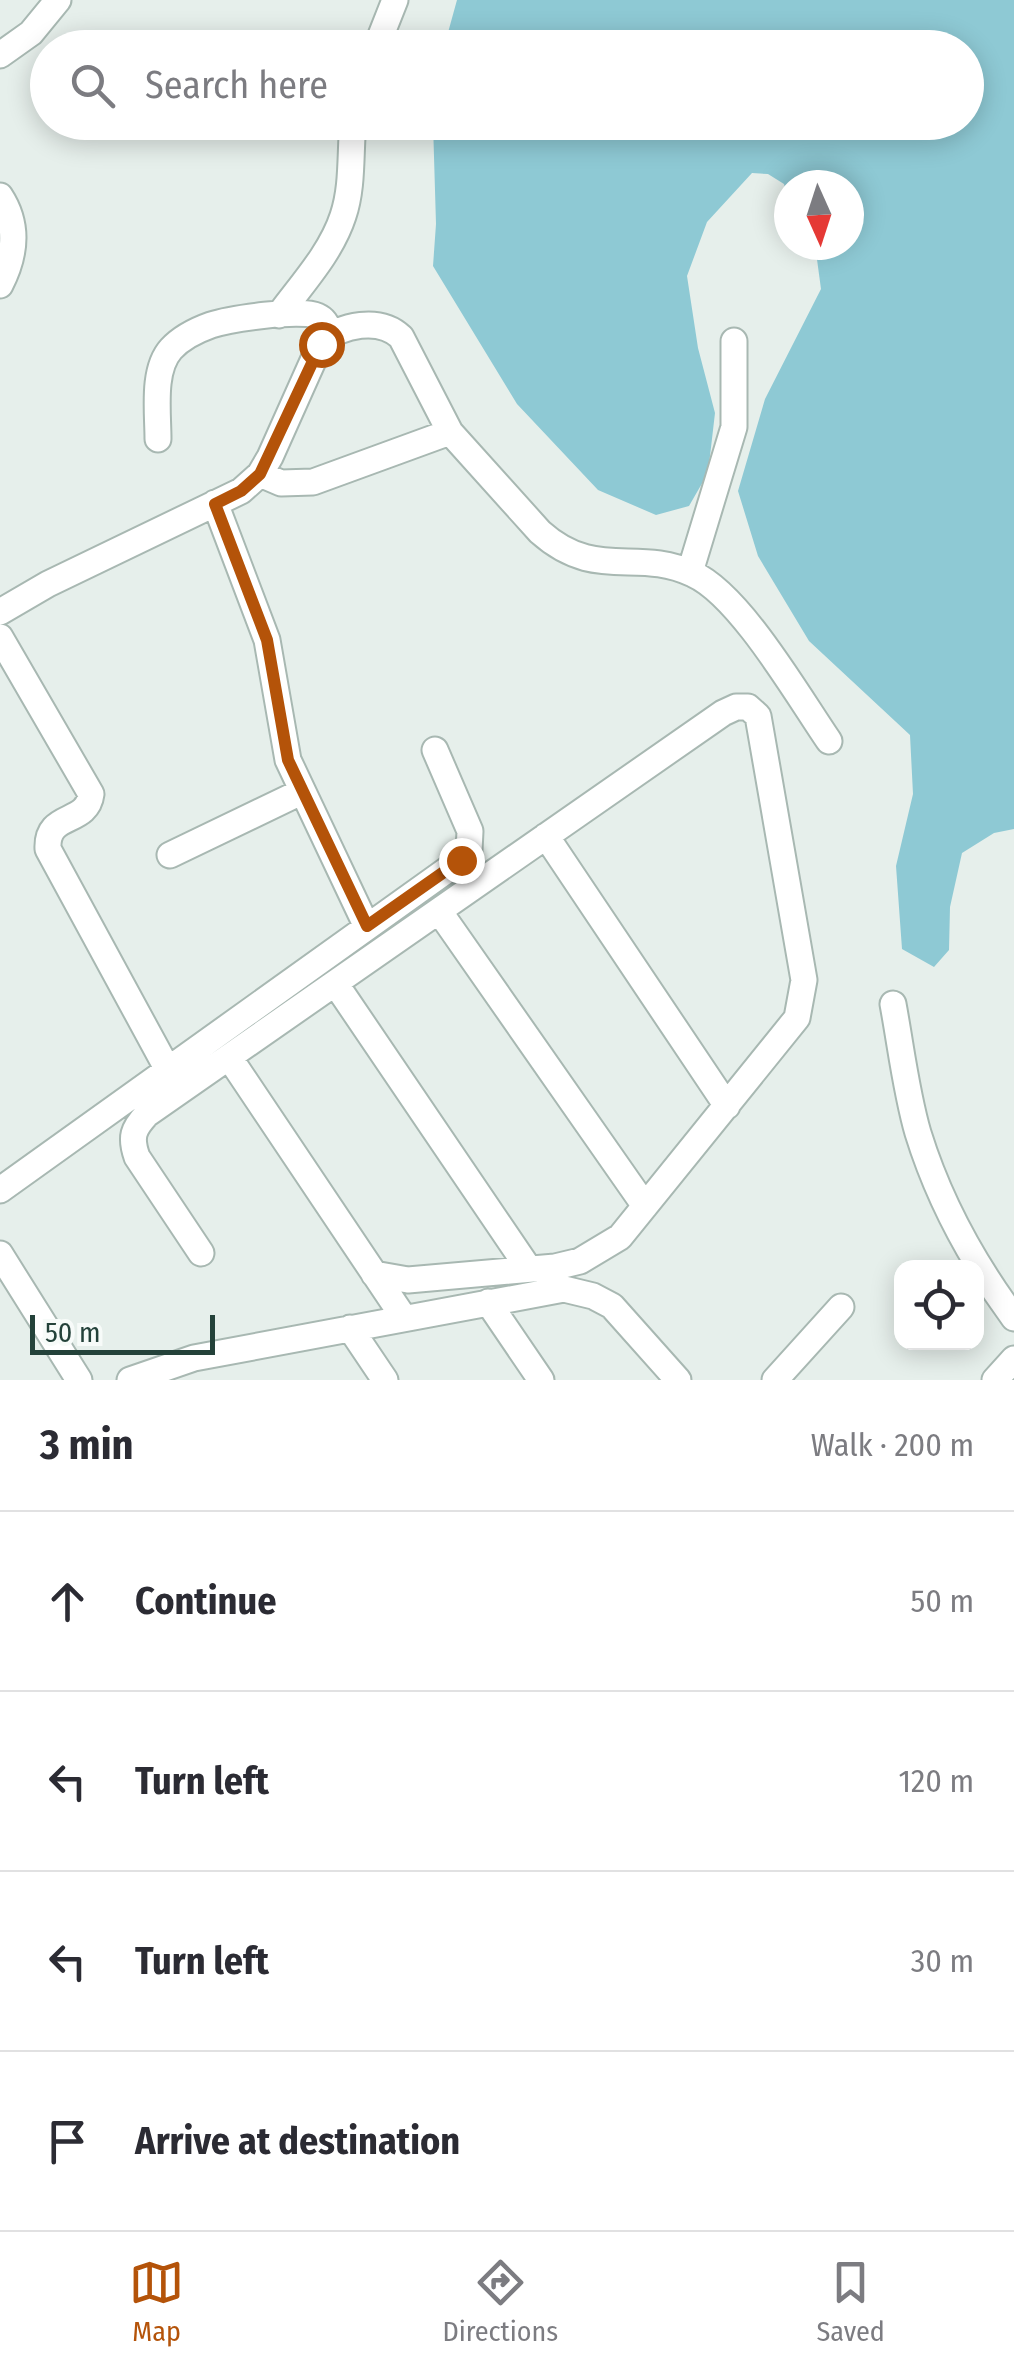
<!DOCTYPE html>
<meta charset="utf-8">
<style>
:root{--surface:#fff;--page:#f2f2f3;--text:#2b2b33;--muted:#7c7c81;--line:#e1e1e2;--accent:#b45309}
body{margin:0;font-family:"Fira Sans Condensed",sans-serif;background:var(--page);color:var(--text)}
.controls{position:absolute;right:30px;bottom:30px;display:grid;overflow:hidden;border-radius:20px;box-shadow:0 5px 25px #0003}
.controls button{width:90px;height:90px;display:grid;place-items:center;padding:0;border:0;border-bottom:2px solid var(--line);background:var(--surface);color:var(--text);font:50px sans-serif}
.compass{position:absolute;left:774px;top:170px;width:90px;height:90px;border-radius:50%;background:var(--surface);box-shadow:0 5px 25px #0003;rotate:177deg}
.scale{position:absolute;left:30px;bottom:25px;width:185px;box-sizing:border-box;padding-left:10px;border:5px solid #24423a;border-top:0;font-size:28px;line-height:35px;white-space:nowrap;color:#24423a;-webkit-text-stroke:8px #f7fbf9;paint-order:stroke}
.stop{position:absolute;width:30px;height:30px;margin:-22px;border:8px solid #b45309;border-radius:50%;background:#fff}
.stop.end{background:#b45309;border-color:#fff;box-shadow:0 2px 10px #0008}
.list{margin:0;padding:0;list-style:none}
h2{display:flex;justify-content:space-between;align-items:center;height:130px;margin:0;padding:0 40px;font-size:42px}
h2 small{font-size:32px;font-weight:400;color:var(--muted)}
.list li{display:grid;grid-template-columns:65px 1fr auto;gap:30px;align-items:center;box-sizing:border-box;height:180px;padding:0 40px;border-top:2px solid var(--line)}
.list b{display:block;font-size:38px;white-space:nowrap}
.list em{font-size:32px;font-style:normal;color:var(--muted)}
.icon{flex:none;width:55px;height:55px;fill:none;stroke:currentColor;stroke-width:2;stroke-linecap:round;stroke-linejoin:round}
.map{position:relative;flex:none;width:1014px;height:1380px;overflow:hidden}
.search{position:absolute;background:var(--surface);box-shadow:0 5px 25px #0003;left:30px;right:30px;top:30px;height:110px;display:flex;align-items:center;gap:25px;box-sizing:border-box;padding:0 35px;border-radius:55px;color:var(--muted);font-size:38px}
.sheet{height:850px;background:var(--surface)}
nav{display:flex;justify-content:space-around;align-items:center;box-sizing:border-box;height:140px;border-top:2px solid var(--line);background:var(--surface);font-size:28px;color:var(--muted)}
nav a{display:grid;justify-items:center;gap:5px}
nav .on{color:var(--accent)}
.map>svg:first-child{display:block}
.water{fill:#8ec9d4}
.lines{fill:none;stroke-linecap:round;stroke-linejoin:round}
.minor-casing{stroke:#a8b8b2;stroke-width:29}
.minor{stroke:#fff;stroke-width:25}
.route{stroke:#b45309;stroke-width:12}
</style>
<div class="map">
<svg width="1014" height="1380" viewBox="0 0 1014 1380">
<rect width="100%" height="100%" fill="#e6efeb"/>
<path class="water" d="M457 0H1014V829L994 833 962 853 950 907 949 950 934 967 902 949 896 866 913 794 910 735 809 641 758 556 738 491 765 399 821 289 816 252 811 245H849V185H789V200L784 184 768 174 752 173 707 222 687 276 698 348 715 413 708 473 689 506 656 515 598 490 517 404 433 266 436 224 433 123 966 122V48L444 47Z"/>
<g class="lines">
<g class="minor-casing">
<path id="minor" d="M376 48 395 0
M0 55 31 33 58 0
M0 196C19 225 15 256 0 285
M279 315C301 285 331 253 343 216 353 187 350 153 353 122
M158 439C158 412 152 370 171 349 181 338 197 330 211 325 229 319 301 308 317 316 326 320 327 326 331 334
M260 474 281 483 313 482 450 432
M215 503 267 640 288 760 367 927
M690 572 734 427V341
M0 612 48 584 241 491 260 474 270 457 321 343C341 324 380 317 401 337L450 432 540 532C596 582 637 547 693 574 740 595 798 696 829 741
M0 637 91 794C87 826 46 811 48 849L168 1070
M546 836 727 1106
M170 855 301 792
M439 911 645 1206
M335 983 529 1269
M893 1004C901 1047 906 1092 918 1133 939 1201 972 1261 1014 1318
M229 1057 404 1318
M0 1190 461 860 469 851 470 831 435 750
M201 1253 137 1157C130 1137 133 1129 147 1114L723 713 736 707H748L758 716 761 733 804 980 797 1018 620 1237 580 1261 555 1267 408 1280 374 1274
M0 1254 79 1380
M488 1302 541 1380
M350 1328 385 1380
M130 1380 194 1358 564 1289 593 1296 612 1306 678 1380
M775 1380 841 1307
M995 1380 1014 1359"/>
</g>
<use href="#minor" class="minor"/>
</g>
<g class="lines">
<path class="route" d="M321 344 260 474 241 491 215 504 267 640 288 760 367 926 461 860"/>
</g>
</svg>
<div class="controls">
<button><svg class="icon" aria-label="locate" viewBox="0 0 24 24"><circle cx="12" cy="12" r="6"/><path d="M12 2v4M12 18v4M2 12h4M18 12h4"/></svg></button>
</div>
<svg class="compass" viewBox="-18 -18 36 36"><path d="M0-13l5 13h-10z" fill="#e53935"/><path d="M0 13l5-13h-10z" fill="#7c7c81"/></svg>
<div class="scale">50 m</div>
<div class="stop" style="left:321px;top:344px"></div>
<div class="stop end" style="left:461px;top:860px"></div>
<div class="search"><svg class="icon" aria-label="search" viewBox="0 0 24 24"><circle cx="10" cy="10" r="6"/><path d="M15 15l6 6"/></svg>Search here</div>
</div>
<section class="sheet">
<h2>3 min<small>Walk · 200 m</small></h2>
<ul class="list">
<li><svg class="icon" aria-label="ahead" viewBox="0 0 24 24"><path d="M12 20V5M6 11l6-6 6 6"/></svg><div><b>Continue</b></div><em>50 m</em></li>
<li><svg class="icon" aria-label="left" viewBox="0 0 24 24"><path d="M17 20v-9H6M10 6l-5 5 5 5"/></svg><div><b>Turn left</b></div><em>120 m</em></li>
<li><svg class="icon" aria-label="left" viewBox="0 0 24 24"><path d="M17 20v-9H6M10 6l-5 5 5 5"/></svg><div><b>Turn left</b></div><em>30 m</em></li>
<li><svg class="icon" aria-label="arrive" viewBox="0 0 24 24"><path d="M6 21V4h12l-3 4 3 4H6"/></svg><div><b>Arrive at destination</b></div></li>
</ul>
</section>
<nav>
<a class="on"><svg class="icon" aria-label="map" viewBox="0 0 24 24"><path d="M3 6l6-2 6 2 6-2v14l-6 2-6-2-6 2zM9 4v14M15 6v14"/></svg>Map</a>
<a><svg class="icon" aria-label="directions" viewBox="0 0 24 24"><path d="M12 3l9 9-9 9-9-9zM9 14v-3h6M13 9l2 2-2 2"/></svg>Directions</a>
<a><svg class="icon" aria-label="saved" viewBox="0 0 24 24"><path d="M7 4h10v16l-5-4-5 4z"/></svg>Saved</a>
</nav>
